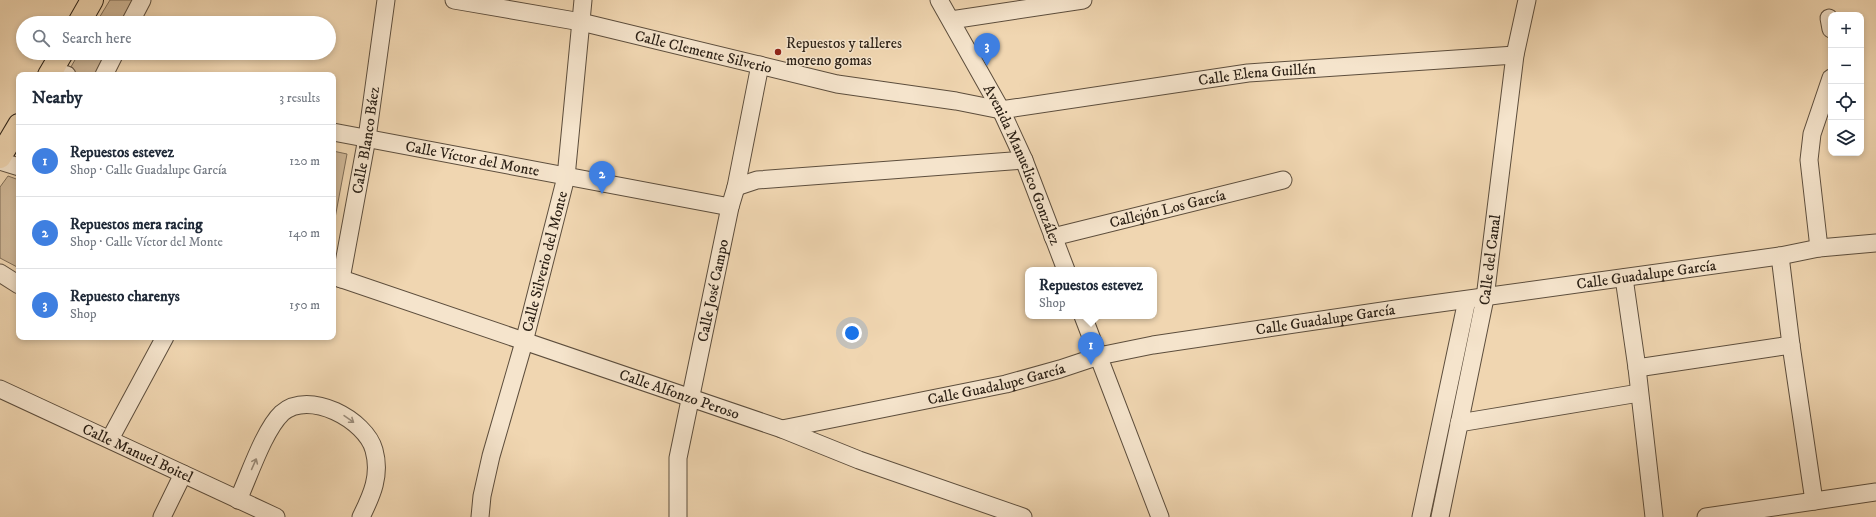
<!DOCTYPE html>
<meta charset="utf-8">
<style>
:root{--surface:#fff;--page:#f2f2f3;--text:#1f2937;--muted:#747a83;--line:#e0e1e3;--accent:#8f2418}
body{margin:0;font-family:"IM FELL DW Pica",serif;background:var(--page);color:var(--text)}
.controls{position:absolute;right:12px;top:12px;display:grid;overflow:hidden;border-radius:8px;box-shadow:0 2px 6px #0003}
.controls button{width:36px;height:36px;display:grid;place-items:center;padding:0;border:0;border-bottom:1px solid var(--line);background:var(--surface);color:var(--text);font:20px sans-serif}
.you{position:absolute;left:852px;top:333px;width:14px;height:14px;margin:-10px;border:3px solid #fff;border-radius:50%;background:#1a73e8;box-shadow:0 0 0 6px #1a73e833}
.badge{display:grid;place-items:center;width:26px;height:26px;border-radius:50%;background:var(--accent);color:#fff;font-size:13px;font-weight:700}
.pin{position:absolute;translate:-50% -33px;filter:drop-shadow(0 1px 2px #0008)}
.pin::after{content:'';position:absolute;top:21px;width:14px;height:12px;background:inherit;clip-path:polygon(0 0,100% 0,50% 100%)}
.popup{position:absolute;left:1025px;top:267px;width:132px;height:52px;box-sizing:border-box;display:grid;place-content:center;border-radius:8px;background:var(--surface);filter:drop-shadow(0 1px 3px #0005);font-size:13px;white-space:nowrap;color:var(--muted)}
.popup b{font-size:15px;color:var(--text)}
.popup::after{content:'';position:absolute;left:50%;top:100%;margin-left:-8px;border:8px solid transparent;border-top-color:var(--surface)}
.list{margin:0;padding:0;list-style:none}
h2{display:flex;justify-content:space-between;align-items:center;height:52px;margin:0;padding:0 16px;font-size:17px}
h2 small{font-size:13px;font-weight:400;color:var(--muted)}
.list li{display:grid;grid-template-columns:26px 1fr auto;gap:12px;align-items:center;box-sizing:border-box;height:72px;padding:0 16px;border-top:1px solid var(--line)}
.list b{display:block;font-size:15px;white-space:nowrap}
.list p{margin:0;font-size:13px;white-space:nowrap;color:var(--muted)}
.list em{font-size:13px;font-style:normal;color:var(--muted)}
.icon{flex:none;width:22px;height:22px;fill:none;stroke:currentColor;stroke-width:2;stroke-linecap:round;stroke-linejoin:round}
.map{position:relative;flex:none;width:1876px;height:517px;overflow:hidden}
.search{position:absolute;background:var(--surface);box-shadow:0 2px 6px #0003;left:16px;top:16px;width:320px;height:44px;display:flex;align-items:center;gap:10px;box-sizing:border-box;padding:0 14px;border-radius:22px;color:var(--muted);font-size:15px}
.panel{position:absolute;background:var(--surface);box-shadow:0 2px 6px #0003;left:16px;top:72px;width:320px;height:268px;border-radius:8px}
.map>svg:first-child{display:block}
.green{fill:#cfb797;stroke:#7e6c56}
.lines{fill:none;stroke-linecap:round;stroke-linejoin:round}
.minor-casing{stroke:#5d4e3d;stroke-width:19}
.major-casing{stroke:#2c2116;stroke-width:24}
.minor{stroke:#f5e4cc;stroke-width:17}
.major{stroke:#f0d6b1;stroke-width:22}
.oneway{stroke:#9b8c7a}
.poi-dot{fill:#8f2418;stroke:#f5e4cc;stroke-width:1.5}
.labels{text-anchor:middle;stroke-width:3;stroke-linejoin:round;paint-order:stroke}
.poi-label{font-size:15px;fill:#2c2116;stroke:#f5e4cc;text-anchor:start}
.street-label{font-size:15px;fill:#2c2116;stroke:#f5e4cc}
</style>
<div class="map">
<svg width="1876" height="517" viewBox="0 0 1876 517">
<rect width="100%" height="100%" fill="#f0d6b1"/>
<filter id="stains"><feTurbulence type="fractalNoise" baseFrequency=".005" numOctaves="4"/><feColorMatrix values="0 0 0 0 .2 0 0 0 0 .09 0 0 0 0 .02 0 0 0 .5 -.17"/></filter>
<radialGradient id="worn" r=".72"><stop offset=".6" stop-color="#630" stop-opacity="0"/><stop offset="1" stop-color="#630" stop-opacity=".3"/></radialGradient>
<path class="green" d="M110 0H145L132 23H96Z
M79 53H116L103 75H77L68 72Z
M333 151 347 154 333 229Z
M8 176 19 180V268L0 258V187Z"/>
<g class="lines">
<g class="minor-casing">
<g id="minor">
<path id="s1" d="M454 0 581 22 837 84 956 101 1001 110 1248 73 1515 55"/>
<path id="s2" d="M939 0 1001 110 1024 160 1066 270"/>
<path d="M1829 18 1831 29"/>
<path d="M951 20 1083 0"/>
<path d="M130 23 142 0"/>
<path d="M52 71 67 75"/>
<path d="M104 75 115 53"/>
<path id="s3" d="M333 132 730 207"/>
<path d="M0 161 19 167"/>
<path d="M736 187 757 180 1024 160"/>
<path id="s4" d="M1053 237 1283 180"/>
<path d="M1819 248 1809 160 1812 134 1831 78"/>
<path d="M0 273 19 285"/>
<path id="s5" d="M333 276 782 429 859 460 1023 517"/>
<path d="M1624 278 1637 368 1791 345 1780 256"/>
<path id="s6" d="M341 279 367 138 386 0"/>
<path d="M1083 316 1160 517"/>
<path d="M1791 345 1814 501"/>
<path d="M1637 368 1654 517"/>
<path id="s7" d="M0 389 276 517"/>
<path d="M1459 423 1639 393"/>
<path id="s8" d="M782 429 1006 384 1060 369 1099 356 1153 345 1396 309 1780 256 1819 248 1876 243"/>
<path d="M110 439 165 337"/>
<path d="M238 500C249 476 264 430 282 413 309 389 366 420 374 450 381 475 372 495 361 517"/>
<path d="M162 517 183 474"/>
<path id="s9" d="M480 517 482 496 491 456 524 342 566 177 583 0"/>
<path id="s10" d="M678 517V458L730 207 736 187 760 65"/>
<path d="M1421 517 1467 300"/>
<path id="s11" d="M1440 517 1485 298 1515 55 1527 0"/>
<path d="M1706 517 1876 492"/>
</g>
</g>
<g class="major-casing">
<path id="major" d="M79 23 92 0
M49 75 62 53
M0 157 19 125"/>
</g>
<use href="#minor" class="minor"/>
<use href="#major" class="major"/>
</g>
<defs><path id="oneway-shaft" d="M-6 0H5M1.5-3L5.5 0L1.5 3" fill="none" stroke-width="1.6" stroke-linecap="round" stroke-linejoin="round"/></defs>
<g class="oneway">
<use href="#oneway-shaft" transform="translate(349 419) rotate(35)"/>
<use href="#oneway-shaft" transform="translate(254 464) rotate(-66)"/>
</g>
<circle class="poi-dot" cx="778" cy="52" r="4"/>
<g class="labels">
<g class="poi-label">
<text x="786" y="48">Repuestos y talleres<tspan x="786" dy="17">moreno gomas</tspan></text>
</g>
<g class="street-label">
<text dy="5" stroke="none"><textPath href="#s1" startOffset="255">Calle Clemente Silverio</textPath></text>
<text dy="5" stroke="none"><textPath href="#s1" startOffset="817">Calle Elena Guillén</textPath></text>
<text dy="5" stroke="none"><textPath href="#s6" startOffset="141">Calle Blanco Báez</textPath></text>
<text dy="5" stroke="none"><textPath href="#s3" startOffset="142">Calle Víctor del Monte</textPath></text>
<text dy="5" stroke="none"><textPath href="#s2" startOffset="185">Avenida Manuelico González</textPath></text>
<text dy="5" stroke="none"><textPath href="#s4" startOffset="118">Callejón Los García</textPath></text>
<text dy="5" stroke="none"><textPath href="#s11" startOffset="262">Calle del Canal</textPath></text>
<text dy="5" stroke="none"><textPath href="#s9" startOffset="264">Calle Silverio del Monte</textPath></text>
<text dy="5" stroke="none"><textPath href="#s8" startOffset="879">Calle Guadalupe García</textPath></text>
<text dy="5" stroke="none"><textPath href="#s10" startOffset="230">Calle José Campo</textPath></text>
<text dy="5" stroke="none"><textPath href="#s8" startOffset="555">Calle Guadalupe García</textPath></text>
<text dy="5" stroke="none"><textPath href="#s8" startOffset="219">Calle Guadalupe García</textPath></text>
<text dy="5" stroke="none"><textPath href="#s5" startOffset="366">Calle Alfonzo Peroso</textPath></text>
<text dy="5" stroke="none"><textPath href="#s7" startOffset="152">Calle Manuel Boitel</textPath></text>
</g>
</g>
<rect width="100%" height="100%" filter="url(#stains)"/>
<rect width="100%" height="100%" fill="url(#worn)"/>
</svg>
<div class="controls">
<button>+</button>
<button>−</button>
<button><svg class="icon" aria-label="locate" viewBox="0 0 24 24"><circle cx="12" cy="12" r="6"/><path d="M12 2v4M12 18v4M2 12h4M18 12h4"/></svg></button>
<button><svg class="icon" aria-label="layers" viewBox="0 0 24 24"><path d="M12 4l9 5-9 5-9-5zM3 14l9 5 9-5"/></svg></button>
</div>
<div class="you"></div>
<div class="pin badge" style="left:1091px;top:365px;background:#3f7fe0">1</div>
<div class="popup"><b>Repuestos estevez</b>Shop</div>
<div class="pin badge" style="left:602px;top:194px;background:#3f7fe0">2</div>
<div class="pin badge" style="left:987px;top:66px;background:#3f7fe0">3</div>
<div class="search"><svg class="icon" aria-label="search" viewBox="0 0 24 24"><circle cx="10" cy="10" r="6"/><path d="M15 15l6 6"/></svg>Search here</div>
<section class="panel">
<h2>Nearby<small>3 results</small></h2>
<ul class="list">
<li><span class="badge" style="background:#3f7fe0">1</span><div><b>Repuestos estevez</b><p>Shop · Calle Guadalupe García</p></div><em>120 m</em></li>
<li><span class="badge" style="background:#3f7fe0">2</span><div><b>Repuestos mera racing</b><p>Shop · Calle Víctor del Monte</p></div><em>140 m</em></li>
<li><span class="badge" style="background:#3f7fe0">3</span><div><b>Repuesto charenys</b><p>Shop</p></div><em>150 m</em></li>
</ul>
</section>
</div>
